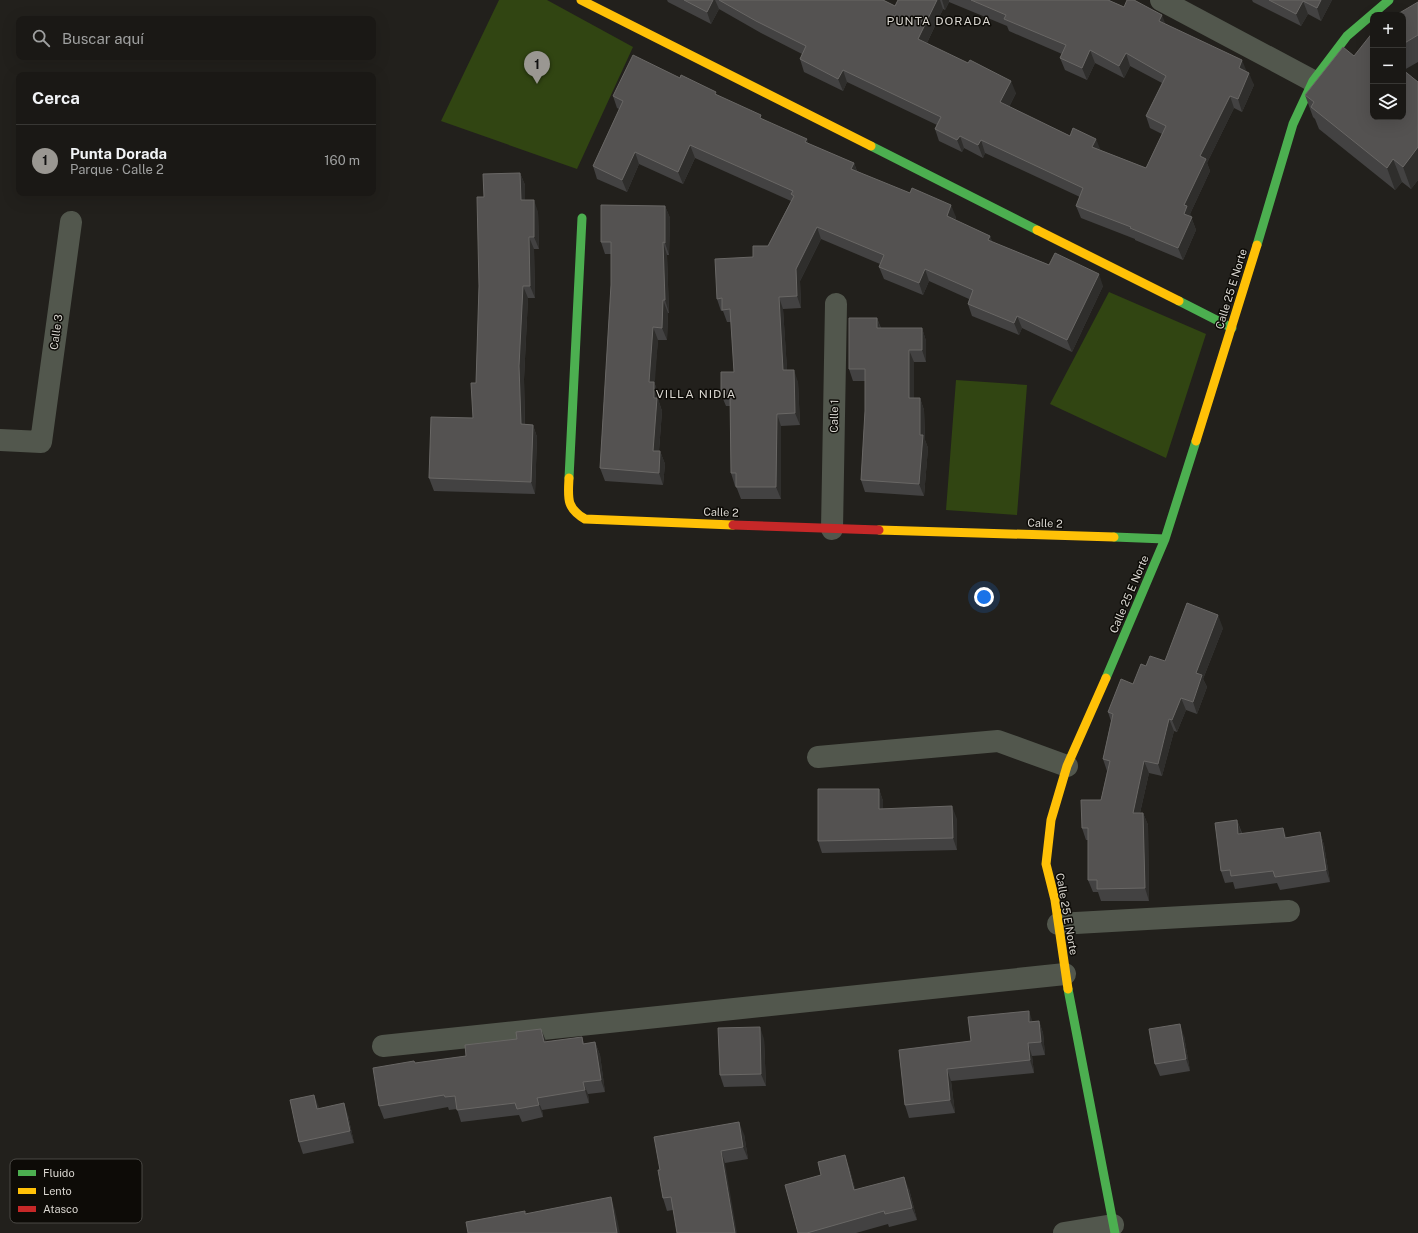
<!DOCTYPE html>
<html lang="es">
<meta charset="utf-8">
<style>
:root{--surface:#1a1815;--page:#23211e;--text:#f1f3f6;--muted:#9fa0a0;--line:#383734;--accent:#9a9792}
body{margin:0;font-family:"Public Sans",sans-serif;background:var(--page);color:var(--text)}
.controls{position:absolute;right:12px;top:12px;display:grid;overflow:hidden;border-radius:8px;box-shadow:0 4px 16px #0002}
.controls button{width:36px;height:36px;display:grid;place-items:center;padding:0;border:0;border-bottom:1px solid var(--line);background:var(--surface);color:var(--text);font:20px sans-serif}
.you{position:absolute;left:984px;top:597px;width:14px;height:14px;margin:-10px;border:3px solid #fff;border-radius:50%;background:#1a73e8;box-shadow:0 0 0 6px #1a73e833}
.badge{display:grid;place-items:center;width:26px;height:26px;border-radius:50%;background:var(--accent);color:#111;font-size:13px;font-weight:700}
.pin{position:absolute;translate:-50% -33px;filter:drop-shadow(0 1px 2px #0008)}
.pin::after{content:'';position:absolute;top:21px;width:14px;height:12px;background:inherit;clip-path:polygon(0 0,100% 0,50% 100%)}
.list{margin:0;padding:0;list-style:none}
h2{display:flex;justify-content:space-between;align-items:center;height:52px;margin:0;padding:0 16px;font-size:17px}
h2 small{font-size:13px;font-weight:400;color:var(--muted)}
.list li{display:grid;grid-template-columns:26px 1fr auto;gap:12px;align-items:center;box-sizing:border-box;height:72px;padding:0 16px;border-top:1px solid var(--line)}
.list b{display:block;font-size:15px;white-space:nowrap}
.list p{margin:0;font-size:13px;white-space:nowrap;color:var(--muted)}
.list em{font-size:13px;font-style:normal;color:var(--muted)}
.icon{flex:none;width:22px;height:22px;fill:none;stroke:currentColor;stroke-width:2;stroke-linecap:round;stroke-linejoin:round}
.map{position:relative;flex:none;width:1418px;height:1233px;overflow:hidden}
.search{position:absolute;background:var(--surface);box-shadow:0 4px 16px #0002;left:16px;top:16px;width:360px;height:44px;display:flex;align-items:center;gap:10px;box-sizing:border-box;padding:0 14px;border-radius:8px;color:var(--muted);font-size:15px}
.panel{position:absolute;background:var(--surface);box-shadow:0 4px 16px #0002;left:16px;top:72px;width:360px;height:124px;border-radius:8px}
.map>svg:first-child{display:block}
.green{fill:#314512}
.lines{fill:none;stroke-linecap:round;stroke-linejoin:round}
.street{stroke:#52574d;stroke-width:22}
.fast{stroke:#4caf50;stroke-width:9}
.slow{stroke:#ffc107;stroke-width:9}
.jam{stroke:#c62828;stroke-width:9}
.wall{fill:#434242;fill-rule:evenodd}
.shaded-wall{fill:#2f2e2c}
.building{fill:#545251;stroke:#696765}
.labels{text-anchor:middle;stroke-width:3;stroke-linejoin:round;paint-order:stroke}
.street-label{font-size:11px;fill:#dad7d1;stroke:#0d0b07}
.neighbourhood-label{font-size:12px;letter-spacing:1px;fill:#dad7d1;stroke:#0d0b07}
.key{fill:#0d0b07;stroke:#4a4844;stroke-width:1}
.key-label{font-size:11px;fill:#dad7d1}
</style>
<div class="map">
<svg width="1418" height="1233" viewBox="0 0 1418 1233">
<rect width="100%" height="100%" fill="#22201c"/>
<path class="green" d="M499 0H547L633 47 577 169 441 121Z
M1109 292 1206 334 1166 458 1050 404Z
M956 380 1027 385 1017 515 946 510Z"/>
<g class="lines">
<path class="street" d="M1161 0 1313 81
M0 440 41 442 71 222
M832 529 836 304
M818 757 998 741 1067 766
M1058 924 1289 911
M383 1046 1065 974
M1064 1233 1113 1225"/>
<path class="fast" d="M871 146 1037 230
M1257 245 1293 124 1313 81 1347 36 1389 0
M1179 301 1232 328
M569 478 582 218
M1114 537 1165 539
M1106 678 1165 539 1196 441
M1068 989 1115 1233"/>
<path class="slow" d="M581 0 871 146
M1037 230 1179 301
M1196 441 1257 245
M569 478C568 498 566 508 585 519L733 525
M879 530 1114 537
M1068 989 1055 900 1046 864 1051 820 1067 766 1106 678"/>
<path class="jam" d="M733 525 879 530"/>
</g>
<path class="wall" d="M667 0H883L895 6 898 0H1108L1166 24 1246 71 1254 85 1242 112 1234 108 1207 163 1210 171 1190 214 1196 230 1183 260 1135 240V239L1081 218 1076 206 1080 197 985 153 983 158 964 148 962 152 939 141 935 129 937 125 847 82 843 91 804 72 800 59 802 54 761 33 719 9 711 24 668 2ZM949 2 1007 26 1009 31 1062 54 1060 58 1065 70 1087 80 1095 63 1124 78 1130 66 1162 83 1146 116 1150 128 1162 134 1146 168 1100 150 1009 107 1016 93 927 43 943 9 945 10Z
M1252 0H1332L1321 21 1308 14 1301 26 1253 2Z
M1418 2V62L1404 70 1418 82V180L1411 189 1402 182 1395 190 1319 129 1315 119 1313 117 1305 95 1403 117V15Z
M680 78 717 95 809 144 854 163 857 171 956 217 955 220 990 236 992 242 1103 286 1072 352 1022 328 1019 335 972 316 968 304 969 299 929 281 923 295 884 279 879 267 880 264 821 239 800 281 801 308 783 309 787 370 798 382 800 425 781 426V499H741L736 486H735L731 473 730 406H726L721 394 734 372 731 322H727L723 311H721L717 299 753 257 768 246 791 201 695 158 683 184 639 164 627 192 597 179 593 166 619 109 617 108 613 96Z
M520 173 525 185V200L538 212 539 249H534L535 298H528L524 379 525 424 533 425 537 437 535 494 434 491 429 478 473 418 476 383 479 286 484 197Z
M665 206 670 218 669 255H667L669 313H668L667 340H658L654 382 659 395V402L662 411 659 451H660L665 464 663 485 605 481 600 468 611 285V254H605L601 242Z
M877 318 881 328H922L926 341V362H914V398H920L924 410 925 440 928 448 924 496 865 492 861 480 865 411V381H853L849 369Z
M1223 628 1203 679 1207 687 1197 714 1186 710 1177 732 1174 731 1162 776 1149 773 1140 813H1143L1148 825 1149 901H1101L1098 892H1093L1088 880V840H1086L1082 828 1101 800 1107 771 1103 759 1111 721 1108 712 1133 684 1146 666 1165 661Z
M879 789 883 801V809L957 819V850L822 853 818 841Z
M1237 820 1242 833 1287 838 1320 832 1324 845 1330 882 1280 890 1277 883 1235 889 1233 882 1225 883 1221 871Z
M1033 1021H1039L1043 1033 1045 1055 1032 1056 1034 1073 951 1081 955 1113 909 1118 905 1105 971 1041Z
M1184 1036 1190 1071 1160 1076 1155 1064Z
M582 1037 584 1044 595 1042 600 1055 605 1092 588 1094 589 1103 542 1110 543 1117 522 1122 519 1115 461 1122 457 1109 449 1110 448 1107 384 1119 379 1106 415 1063 466 1056 546 1042Z
M764 1039 766 1086 724 1087 720 1075Z
M319 1108 348 1115 354 1143 303 1154 299 1142Z
M744 1134 748 1159 725 1163 673 1210 667 1211 663 1198 660 1170Z
M849 1167 855 1189H909L917 1220 889 1227 888 1224 856 1233H798Z"/>
<path class="shaded-wall" d="M713 0H715L719 9 711 24 707 12Z
M937 0H940L943 9 923 51 918 39Z
M942 0H949V2L945 10Z
M1321 0H1332L1321 21 1317 8Z
M1303 1 1308 14 1301 26 1296 14Z
M1162 15 1167 28 1159 21Z
M1090 50 1095 63 1087 80 1082 68Z
M1126 53 1130 66 1124 78 1119 66Z
M1242 60 1247 72 1239 68Z
M843 70 847 82 843 91 838 79Z
M1249 73 1254 85 1242 112 1238 99Z
M1011 81 1016 93 1005 115 1000 102Z
M1230 96 1234 108 1207 163 1210 171 1190 214 1196 230 1183 260 1178 248 1184 214V205L1200 156Z
M960 136 964 148 962 152 957 140Z
M807 139 811 151 805 142Z
M1096 139 1101 151 1092 147Z
M981 140 985 153 983 158 978 145Z
M690 145 695 158 683 184 678 172Z
M1418 147V180L1411 189 1403 167Z
M635 152 639 164 627 192 622 180Z
M1393 159 1402 182 1395 190 1387 168Z
M854 163 858 175 851 169Z
M520 173 525 185V213L521 200Z
M534 200 538 212 539 249 534 237Z
M951 205 956 217 951 229 947 216Z
M665 206 670 218 669 255 665 243Z
M817 227 821 239 800 281 801 308 797 296 796 269Z
M990 236 995 248 988 240Z
M529 237 534 249 535 298 530 286Z
M663 242 667 255 669 313 665 300Z
M925 269 929 281 923 295 919 283Z
M1099 274 1103 286 1072 352 1067 340Z
M523 286 528 298 524 379 525 437 521 424 519 366Z
M779 297 783 309 788 383 783 370Z
M663 300 668 313 667 340 662 328Z
M1017 316 1022 328 1019 335 1014 323Z
M877 318 881 330 877 328Z
M653 327 658 340 654 394 649 382Z
M922 328 926 341V362L922 350Z
M909 350 914 362V410L909 398Z
M794 370 798 382 800 425 795 413Z
M654 382 659 395V402L662 411 658 463 653 451 654 398Z
M920 398 924 410 925 440 928 448 924 496 919 484 920 435Z
M777 414 781 426V499L776 487Z
M533 425 537 437 535 494 531 482Z
M660 451 665 464 663 485 659 473Z
M1218 615 1223 628 1203 679 1207 687 1197 714 1193 702 1196 673Z
M1181 698 1186 710 1177 732 1172 720Z
M1169 719 1174 731 1162 776 1158 764Z
M1144 761 1149 773 1137 826 1133 813Z
M879 789 883 801V821L879 809Z
M952 806 957 819V850L953 838Z
M1143 813 1148 825 1149 901 1145 888Z
M1237 820 1241 832 1243 846 1238 834Z
M1283 828 1288 841 1285 838Z
M1320 832 1324 845 1330 882 1326 870Z
M1029 1011 1033 1023 1029 1022Z
M1039 1021 1043 1033 1045 1055 1041 1042Z
M1180 1024 1184 1036 1190 1071 1186 1059Z
M760 1027 764 1039 766 1086 761 1074Z
M541 1029 546 1041 548 1054 544 1042Z
M595 1042 600 1055 605 1092 601 1080Z
M1028 1043 1032 1056 1034 1073 1030 1060Z
M947 1069 951 1081 955 1113 950 1100Z
M583 1082 588 1094 589 1103 585 1090Z
M314 1095 319 1107 322 1121 317 1109Z
M537 1098 542 1110 543 1117 539 1105Z
M344 1103 348 1115 354 1143 350 1131Z
M739 1122 744 1134 748 1159 743 1147Z
M721 1151 725 1163 737 1233H735Z
M845 1155 849 1167 859 1202 854 1190Z
M904 1177 909 1189 917 1220 912 1208Z
M611 1197 615 1210 620 1233H617Z"/>
<path class="building" d="M684 0H713L707 12Z
M719 0H883L895 6 898 0H937L918 39 968 63 970 60 1011 81 1000 102 1070 136 1073 128 1096 139 1092 147 1146 168 1166 126 1146 116 1166 76 1126 53 1119 66 1090 50 1082 68 1060 58 1066 45 1004 19 1006 15 971 0H1108L1124 7 1127 0H1134L1162 15 1159 21 1242 60 1239 68 1249 73 1238 99 1230 96 1200 156 1206 159 1184 205 1187 206 1184 214 1192 217 1178 248 1130 228 1131 227 1076 206 1083 188 981 140 978 145 960 136 957 140 935 129 941 117 843 70 838 79 800 59 806 46 756 21Z
M1269 0H1321L1317 8 1303 1 1296 14Z
M1418 2V35L1403 44V15H1396Z
M1373 32V117H1403V70L1418 82V147L1403 167 1393 159 1387 168 1311 107 1314 102 1305 95 1343 47 1354 56Z
M633 55 680 78 681 75 716 92 715 94 761 115 760 118 807 139 805 142 854 163 851 169 910 193 912 188 951 205 947 216 990 236 988 240 1049 265 1055 253 1099 274 1067 340 1017 316 1014 323 968 304 973 290 925 269 919 283 879 267 884 255 817 227 796 269 797 296 779 297 783 370H794L795 413 777 414 776 487H736V473H731L730 394H721V372H734L730 309 722 310V298L717 299 715 259 753 257V246H768L794 196 791 194 793 191 690 145 678 172 635 152 622 180 593 166 623 101 613 96Z
M520 173 521 200H534V237H529L530 286H523L519 366 521 424 533 425 531 482 429 478 431 417 473 418 471 383H476L479 286 477 197H484L483 174Z
M601 205 665 206V243L663 242 665 300H663L662 328 653 327 649 382H654V398H657L653 451H660L659 473 600 468 611 285V242H601Z
M849 318H877V328H922V350H909V398H920V435H923L919 484 861 480 865 411V369H849Z
M1187 603 1218 615 1196 673 1202 675 1193 702 1181 698 1172 720 1169 719 1158 764 1144 761 1133 813H1143L1145 888 1097 889V880H1088V828H1082L1081 800H1101L1110 761 1103 759 1113 714 1108 712 1121 679 1133 684 1141 664 1146 666 1150 656 1165 661Z
M818 789H879V809L952 806 953 838 818 841Z
M1237 820 1238 834 1283 828 1285 838 1320 832 1326 870 1275 877 1273 871 1231 876 1230 870 1221 871 1215 823Z
M1029 1011V1022L1039 1021 1041 1042 1028 1043 1030 1060 947 1069 950 1100 905 1105 899 1050 971 1041 968 1017Z
M1180 1024 1186 1059 1155 1064 1149 1029Z
M760 1027 761 1074 720 1075 718 1028Z
M541 1029 544 1042 582 1037 583 1044 595 1042 601 1080 583 1082 585 1090 537 1098 539 1105 517 1109 515 1103 457 1110 455 1096 445 1097 444 1095 379 1106 373 1068 414 1061 415 1063 466 1056 465 1045 517 1039 516 1032Z
M314 1095 317 1109 344 1103 350 1131 299 1142 290 1100Z
M739 1122 743 1147 721 1151 735 1233H677L671 1197 663 1198 658 1170H660L654 1137Z
M845 1155 854 1190 904 1177 912 1208 885 1214 884 1211 807 1233H798L785 1185 821 1175 818 1162Z
M611 1197 617 1233H468L466 1222 525 1211V1214Z"/>
<g class="labels">
<g class="street-label">
<text transform="translate(1231 289) rotate(-73)" y="4">Calle 25 E Norte</text>
<text transform="translate(56 332) rotate(-82)" y="4">Calle 3</text>
<text transform="translate(834 416) rotate(-89)" y="4">Calle 1</text>
<text transform="translate(721 512) rotate(2)" y="4">Calle 2</text>
<text transform="translate(1045 523) rotate(2)" y="4">Calle 2</text>
<text transform="translate(1129 594) rotate(-67)" y="4">Calle 25 E Norte</text>
<text transform="translate(1067 914) rotate(80)" y="4">Calle 25 E Norte</text>
</g>
<g class="neighbourhood-label">
<text x="939" y="25">PUNTA DORADA</text>
<text x="696" y="398">VILLA NIDIA</text>
</g>
</g>
<rect x="10" y="1159" width="132" height="64" rx="6" class="key"/>
<rect x="18" y="1170" width="18" height="6" fill="#4caf50"/>
<rect x="18" y="1188" width="18" height="6" fill="#ffc107"/>
<rect x="18" y="1206" width="18" height="6" fill="#c62828"/>
<g class="key-label">
<text x="43" y="1177">Fluido</text>
<text x="43" y="1195">Lento</text>
<text x="43" y="1213">Atasco</text>
</g>
</svg>
<div class="controls">
<button>+</button>
<button>−</button>
<button><svg class="icon" aria-label="layers" viewBox="0 0 24 24"><path d="M12 4l9 5-9 5-9-5zM3 14l9 5 9-5"/></svg></button>
</div>
<div class="you"></div>
<div class="pin badge" style="left:537px;top:84px">1</div>
<div class="search"><svg class="icon" aria-label="search" viewBox="0 0 24 24"><circle cx="10" cy="10" r="6"/><path d="M15 15l6 6"/></svg>Buscar aquí</div>
<section class="panel">
<h2>Cerca<small></small></h2>
<ul class="list">
<li><span class="badge">1</span><div><b>Punta Dorada</b><p>Parque · Calle 2</p></div><em>160 m</em></li>
</ul>
</section>
</div>
